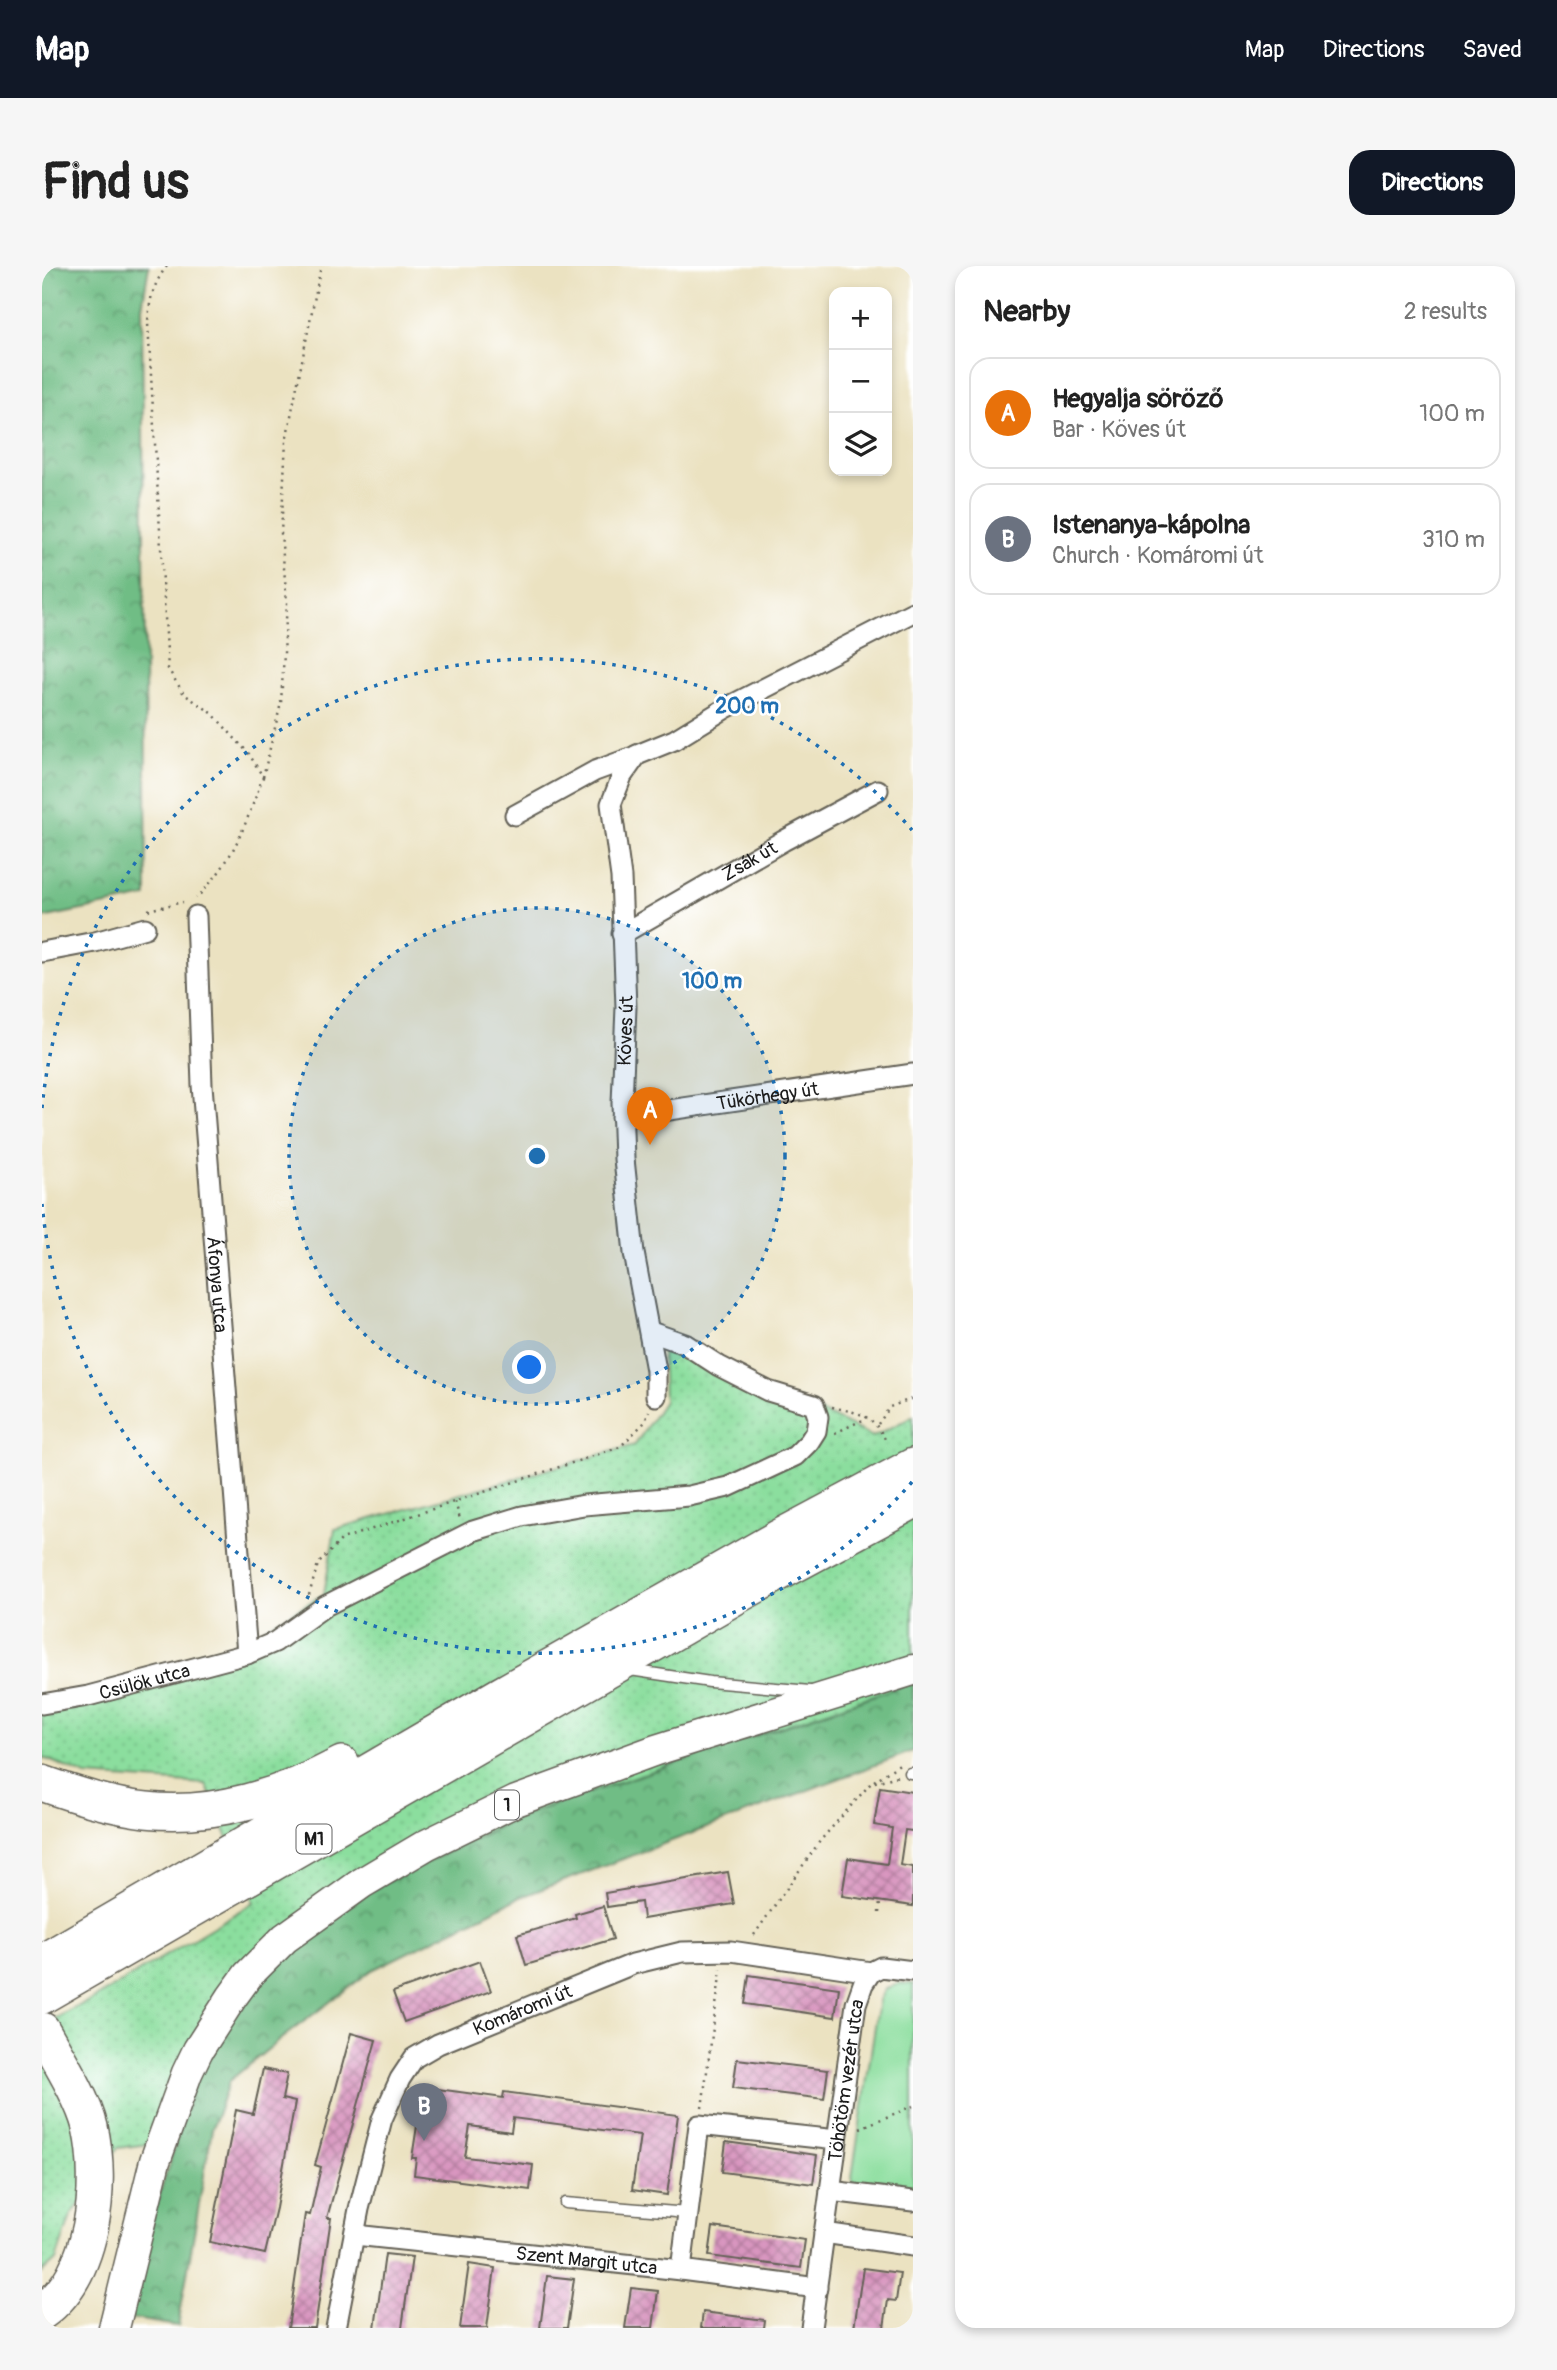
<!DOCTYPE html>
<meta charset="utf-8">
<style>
:root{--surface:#fff;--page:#f6f6f6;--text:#222;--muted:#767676;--line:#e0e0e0;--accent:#111827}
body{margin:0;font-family:Pangolin,sans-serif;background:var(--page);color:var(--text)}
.controls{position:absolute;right:21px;top:21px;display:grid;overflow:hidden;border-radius:14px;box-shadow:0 4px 10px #0003}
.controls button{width:63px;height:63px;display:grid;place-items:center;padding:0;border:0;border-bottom:2px solid var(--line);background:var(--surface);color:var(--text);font:35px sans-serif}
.you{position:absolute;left:488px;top:1102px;width:24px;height:24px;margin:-18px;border:5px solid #fff;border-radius:50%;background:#1a73e8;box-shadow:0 0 0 10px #1a73e833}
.badge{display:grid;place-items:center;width:46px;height:46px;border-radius:50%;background:var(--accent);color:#fff;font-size:23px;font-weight:700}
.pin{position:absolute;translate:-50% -58px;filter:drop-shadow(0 2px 4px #0008)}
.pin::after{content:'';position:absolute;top:37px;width:24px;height:21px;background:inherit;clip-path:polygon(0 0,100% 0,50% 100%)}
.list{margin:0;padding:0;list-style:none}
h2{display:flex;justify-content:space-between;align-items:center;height:91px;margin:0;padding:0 28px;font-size:30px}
h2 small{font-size:23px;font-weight:400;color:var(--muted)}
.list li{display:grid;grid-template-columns:46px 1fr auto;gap:21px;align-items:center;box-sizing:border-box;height:112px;margin:0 14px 14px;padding:0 14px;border:2px solid var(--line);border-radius:21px}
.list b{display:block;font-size:26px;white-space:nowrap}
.list p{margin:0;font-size:23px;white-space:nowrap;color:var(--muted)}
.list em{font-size:23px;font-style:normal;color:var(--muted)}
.icon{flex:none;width:38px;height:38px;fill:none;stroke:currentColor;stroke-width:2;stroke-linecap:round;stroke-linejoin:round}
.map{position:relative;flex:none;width:871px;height:2062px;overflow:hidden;border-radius:21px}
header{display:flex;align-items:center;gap:42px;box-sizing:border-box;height:98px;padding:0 35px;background:var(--accent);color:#fff}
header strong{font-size:33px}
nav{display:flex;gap:38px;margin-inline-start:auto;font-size:24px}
.intro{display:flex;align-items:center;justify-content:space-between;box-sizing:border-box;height:168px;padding:0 42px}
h1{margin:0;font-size:49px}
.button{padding:18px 32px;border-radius:21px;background:var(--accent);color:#fff;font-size:24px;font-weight:700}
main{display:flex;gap:42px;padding:0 42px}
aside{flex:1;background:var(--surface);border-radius:21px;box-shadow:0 4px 10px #0003}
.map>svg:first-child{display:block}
.grass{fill:url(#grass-dots);stroke:#547d5d;stroke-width:2}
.forest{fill:url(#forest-crowns);stroke:#466c50;stroke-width:2}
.green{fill:#8bde9e;stroke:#547d5d;stroke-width:2}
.building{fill:url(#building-cross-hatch)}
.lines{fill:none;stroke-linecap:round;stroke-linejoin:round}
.service-casing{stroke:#646156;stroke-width:13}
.minor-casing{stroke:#646156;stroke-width:23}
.primary-casing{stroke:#646156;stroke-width:33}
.motorway-casing{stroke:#646156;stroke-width:38}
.path{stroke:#646156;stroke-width:2.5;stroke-dasharray:2 5;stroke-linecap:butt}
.service{stroke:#fff;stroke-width:10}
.minor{stroke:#fff;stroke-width:19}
.primary{stroke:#fff;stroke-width:30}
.motorway{stroke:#fff;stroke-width:35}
.ring{fill:none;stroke:#1f6fb2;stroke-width:3.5;stroke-dasharray:3.5 7}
.labels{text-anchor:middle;stroke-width:5;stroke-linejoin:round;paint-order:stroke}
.shield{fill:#fff;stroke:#606060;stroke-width:2}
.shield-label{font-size:18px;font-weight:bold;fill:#1c1c1c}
.street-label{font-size:19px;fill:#1c1c1c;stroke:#fff}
.centre{fill:#1f6fb2;stroke:#fff;stroke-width:3.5}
.ring-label{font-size:21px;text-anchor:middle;font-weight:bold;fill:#1f6fb2;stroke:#fff;stroke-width:5;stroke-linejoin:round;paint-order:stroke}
</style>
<header>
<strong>Map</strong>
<nav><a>Map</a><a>Directions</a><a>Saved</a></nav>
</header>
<div class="intro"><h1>Find us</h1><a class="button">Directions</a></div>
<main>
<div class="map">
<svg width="871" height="2062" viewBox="0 0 871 2062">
<defs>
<pattern id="grass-dots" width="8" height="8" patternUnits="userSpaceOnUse" patternTransform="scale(1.75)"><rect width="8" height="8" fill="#8bde9e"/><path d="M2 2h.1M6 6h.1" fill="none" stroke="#77be88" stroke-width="1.8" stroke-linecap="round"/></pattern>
<pattern id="forest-crowns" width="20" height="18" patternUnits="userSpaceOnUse" patternTransform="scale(1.75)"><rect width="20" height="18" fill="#70bd85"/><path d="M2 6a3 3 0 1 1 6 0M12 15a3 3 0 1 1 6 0" fill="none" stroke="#5b996c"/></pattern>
<pattern id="building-cross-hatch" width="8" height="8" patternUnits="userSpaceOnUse" patternTransform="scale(1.75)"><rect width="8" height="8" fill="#d996c0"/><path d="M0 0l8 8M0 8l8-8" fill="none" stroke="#af7a9b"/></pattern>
</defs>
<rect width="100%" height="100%" fill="#fff"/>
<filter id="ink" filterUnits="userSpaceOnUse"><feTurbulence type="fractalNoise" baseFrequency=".0143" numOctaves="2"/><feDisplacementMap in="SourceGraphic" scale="14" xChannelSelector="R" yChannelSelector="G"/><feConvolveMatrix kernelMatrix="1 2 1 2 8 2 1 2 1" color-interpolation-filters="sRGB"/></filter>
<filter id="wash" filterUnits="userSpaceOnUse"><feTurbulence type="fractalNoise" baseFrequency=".00686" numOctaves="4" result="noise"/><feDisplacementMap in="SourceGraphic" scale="28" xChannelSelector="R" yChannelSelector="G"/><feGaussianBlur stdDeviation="1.57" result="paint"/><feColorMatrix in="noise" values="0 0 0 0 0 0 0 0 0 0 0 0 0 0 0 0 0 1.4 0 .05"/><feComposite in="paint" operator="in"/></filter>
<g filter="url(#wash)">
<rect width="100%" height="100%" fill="#ebe2c1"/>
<path class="grass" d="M620 1083 790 1151 831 1171 871 1150V1416L476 1551 333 1622 122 1876 76 1882 29 1950 14 1994 0 2007V1759L60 1728 212 1636 164 1518 44 1510 0 1491V1439L185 1383 282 1328 293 1263 593 1179 622 1135Z"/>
<path class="forest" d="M0 0H107L100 41 105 631 0 652Z
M871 1416V1485L476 1632 330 1704 240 1772 187 1815 170 1863 136 2060 79 2051 165 1778 231 1695 333 1622 476 1551Z"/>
<path class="green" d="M856 1717 871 1718V1935L812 1919 810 1911 837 1734 843 1723Z"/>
<g id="blocks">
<path class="building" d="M838 1521 871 1526V1565L863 1564 858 1599 871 1601V1640L800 1630 806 1592 845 1598 850 1562 832 1559Z
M686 1606 692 1638 601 1653 599 1636 565 1641 563 1627Z
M561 1640 571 1673 484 1699 475 1669 534 1652 533 1648Z
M438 1695 449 1725 362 1756 351 1726Z
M707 1709 797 1722 793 1751 703 1738Z
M309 1767 334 1774 285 1952H289L273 2062H246L263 1948 268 1949 279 1901 273 1899Z
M695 1793 786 1804 782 1833 691 1822Z
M221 1803 245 1808 240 1833 253 1836 234 1942 223 1988 168 1976 194 1844 211 1848Z
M381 1821 461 1832 462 1826 636 1849 625 1929 590 1924 598 1869 471 1852 469 1866 428 1860 423 1891 491 1899 488 1924 372 1909 374 1892H370Z
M684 1876 775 1889 771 1918 680 1906Z
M671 1961 763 1974 759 2002 667 1990Z
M343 1988 370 1991 360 2062H333Z
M427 1998 453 2002 445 2062H418Z
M821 2002 858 2007 854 2035 846 2034 842 2062H812Z
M505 2010 532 2013 525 2062H498Z
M589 2022 616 2025 611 2062H583Z
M661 2046 723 2054 722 2062H659Z"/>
</g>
</g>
<g filter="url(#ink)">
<use href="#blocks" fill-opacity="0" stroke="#646156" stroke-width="2"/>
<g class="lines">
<g class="service-casing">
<path id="service" d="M588 1404 668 1416 768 1425
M868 1507H871
M523 1937 646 1947"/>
</g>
<g class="minor-casing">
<g id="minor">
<path d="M473 549 553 505 594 490"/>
<path id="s1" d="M154 650 160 819 205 1388"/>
<path id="s2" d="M580 668 741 575 836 524"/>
<path d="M0 686 53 676 103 662"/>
<path id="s3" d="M580 851 871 808"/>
<path id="s4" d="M614 1130V1104L592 987 582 893 580 837 584 741 579 611 569 538 580 510 595 489 632 474 684 442 871 346"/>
<path id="s5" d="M0 1438 46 1430 205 1388 233 1376 283 1340 431 1265 480 1250 542 1239 647 1230 686 1221 753 1190 767 1176 774 1165 776 1151 772 1139 726 1125 677 1100 643 1078 609 1066"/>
<path d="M788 1925 871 1935"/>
<path d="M782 1967 871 1980"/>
<path id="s6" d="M313 1969 639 2004 775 2022"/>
<path d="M639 2004 657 1859 795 1874"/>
<path id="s7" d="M294 2062 317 1943 340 1853 358 1813 372 1792 396 1778 591 1698 640 1686 689 1685 829 1706 839 1701 871 1705"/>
<path id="s8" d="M769 2062 814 1738 821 1718 829 1706"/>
</g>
</g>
<g class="primary-casing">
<path id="primary" d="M72 2062 113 1895 145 1807 156 1784 190 1731 206 1709 243 1672 320 1617 384 1579 474 1535 614 1484 871 1404"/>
</g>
<g class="motorway-casing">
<path id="motorway" d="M0 1517C34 1529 68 1540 104 1544 171 1552 242 1529 300 1498
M0 1696 460 1428 736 1272 871 1200
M0 1730 698 1328 871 1235
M0 1764C15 1791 41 1832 48 1861 61 1919 52 2009 0 2046"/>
</g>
<path class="path" d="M125 0C111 18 107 35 106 57L126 403 142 428 170 447 207 488 221 511C203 559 192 596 154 632
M221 511 239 437 245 337 239 267 244 175 279 0
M106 644 141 636
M790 1141C820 1148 831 1148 845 1177
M836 1158 848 1141 871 1132
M793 1167 825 1152
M413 1236 418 1253
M267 1329 276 1298 300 1273 578 1181 603 1156 607 1145
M832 1515 859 1497
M837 1647 838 1636
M712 1669 778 1575 829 1517 856 1510
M660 1842 679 1703
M818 1862 871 1840"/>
<use href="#service" class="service"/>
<use href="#minor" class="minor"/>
<use href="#primary" class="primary"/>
<use href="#motorway" class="motorway"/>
</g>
</g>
<circle cx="495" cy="890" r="248" fill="#1f6fb2" fill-opacity=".12"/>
<g class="ring">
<circle cx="495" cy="890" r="248"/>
<path d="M870 1216A497 497 0 0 1 0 938M0 842A497 497 0 0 1 870 564"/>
</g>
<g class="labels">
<g class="shield">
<rect x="453" y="1524.5" width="24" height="29" rx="5"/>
<rect x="254.5" y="1558.5" width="35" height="29" rx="5"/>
</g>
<g class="shield-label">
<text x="465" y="1545">1</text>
<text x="272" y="1579">M1</text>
</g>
<g class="street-label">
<text dy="7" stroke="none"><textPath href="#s2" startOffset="147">Zsák út</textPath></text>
<text dy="7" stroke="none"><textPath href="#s4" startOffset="368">Köves út</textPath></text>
<text dy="7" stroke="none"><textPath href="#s3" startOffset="147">Tükörhegy út</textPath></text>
<text dy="7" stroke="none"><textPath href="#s1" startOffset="369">Áfonya utca</textPath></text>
<text dy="7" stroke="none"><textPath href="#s5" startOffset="105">Csülök utca</textPath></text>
<text dy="7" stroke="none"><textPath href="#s7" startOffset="402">Komáromi út</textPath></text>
<text dy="7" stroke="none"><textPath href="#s8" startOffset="250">Töhötöm vezér utca</textPath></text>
<text dy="7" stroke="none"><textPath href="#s6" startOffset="233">Szent Margit utca</textPath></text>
</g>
</g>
<circle cx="495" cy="890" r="10" class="centre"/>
<g class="ring-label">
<text x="705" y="447">200 m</text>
<text x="670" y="722">100 m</text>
</g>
</svg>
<div class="controls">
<button>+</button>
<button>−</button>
<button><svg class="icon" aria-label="layers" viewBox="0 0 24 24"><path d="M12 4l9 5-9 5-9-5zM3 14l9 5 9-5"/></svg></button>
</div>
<div class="you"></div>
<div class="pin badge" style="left:608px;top:879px;background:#e8710a">A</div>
<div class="pin badge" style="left:382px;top:1875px;background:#6b7280">B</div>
</div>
<aside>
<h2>Nearby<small>2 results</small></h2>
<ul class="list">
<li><span class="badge" style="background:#e8710a">A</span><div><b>Hegyalja söröző</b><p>Bar · Köves út</p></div><em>100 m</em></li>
<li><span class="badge" style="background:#6b7280">B</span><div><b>Istenanya-kápolna</b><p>Church · Komáromi út</p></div><em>310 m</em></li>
</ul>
</aside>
</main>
